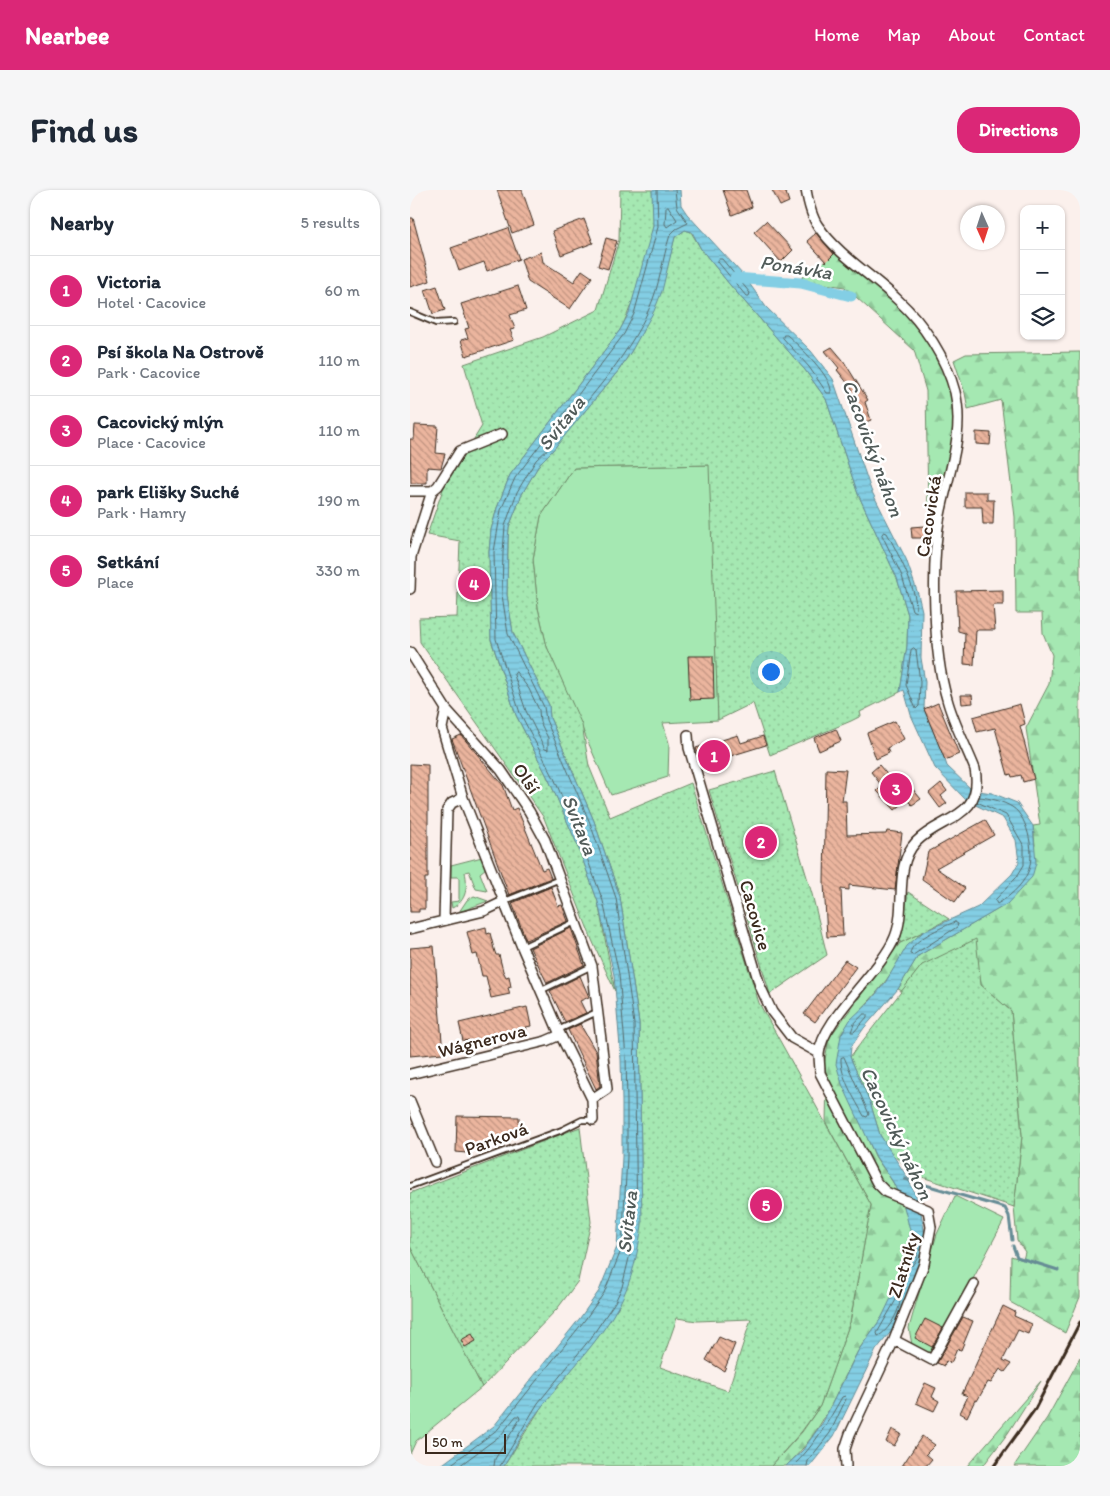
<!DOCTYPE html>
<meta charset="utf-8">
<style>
:root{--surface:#fff;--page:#f6f6f7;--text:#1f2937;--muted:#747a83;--line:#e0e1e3;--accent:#db2777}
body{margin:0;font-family:Itim,sans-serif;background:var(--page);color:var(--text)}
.controls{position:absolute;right:15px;top:15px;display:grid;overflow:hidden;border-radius:10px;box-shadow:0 1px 4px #0004}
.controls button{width:45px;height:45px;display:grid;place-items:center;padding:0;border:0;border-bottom:1px solid var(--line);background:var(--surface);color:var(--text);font:25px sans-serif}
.compass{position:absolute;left:550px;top:15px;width:45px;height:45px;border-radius:50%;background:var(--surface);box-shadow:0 1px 4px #0004;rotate:177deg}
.scale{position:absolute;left:15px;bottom:12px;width:81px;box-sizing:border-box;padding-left:5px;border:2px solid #3b2a1e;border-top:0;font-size:14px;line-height:18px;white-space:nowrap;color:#3b2a1e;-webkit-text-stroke:4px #fff;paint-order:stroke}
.you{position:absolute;left:360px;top:481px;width:18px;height:18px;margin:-12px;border:4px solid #fff;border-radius:50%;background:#1a73e8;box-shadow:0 0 0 8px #1a73e833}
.badge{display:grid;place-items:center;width:32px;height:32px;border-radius:50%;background:var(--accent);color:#fff;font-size:16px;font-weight:700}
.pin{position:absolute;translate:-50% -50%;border:2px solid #fff;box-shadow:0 1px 5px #0006}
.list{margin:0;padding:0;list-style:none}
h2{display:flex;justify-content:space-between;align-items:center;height:65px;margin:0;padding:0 20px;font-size:21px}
h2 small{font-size:16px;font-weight:400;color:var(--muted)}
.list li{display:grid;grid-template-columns:32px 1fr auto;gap:15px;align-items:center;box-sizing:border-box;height:70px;padding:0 20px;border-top:1px solid var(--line)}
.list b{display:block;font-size:19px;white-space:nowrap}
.list p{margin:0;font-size:16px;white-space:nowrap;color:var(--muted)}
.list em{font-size:16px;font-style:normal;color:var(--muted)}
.icon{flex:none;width:28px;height:28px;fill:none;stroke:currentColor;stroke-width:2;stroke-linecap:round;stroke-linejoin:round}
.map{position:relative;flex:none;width:670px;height:1276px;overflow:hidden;border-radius:20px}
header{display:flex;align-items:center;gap:30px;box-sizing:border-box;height:70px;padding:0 25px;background:var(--accent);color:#fff}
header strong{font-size:24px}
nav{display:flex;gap:28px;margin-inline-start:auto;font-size:18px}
.intro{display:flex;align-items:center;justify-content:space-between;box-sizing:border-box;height:120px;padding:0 30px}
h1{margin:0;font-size:35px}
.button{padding:12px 22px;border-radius:20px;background:var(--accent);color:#fff;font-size:18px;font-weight:700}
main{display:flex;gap:30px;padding:0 30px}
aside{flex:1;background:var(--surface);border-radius:20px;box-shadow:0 1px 4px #0004}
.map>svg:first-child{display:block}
.grass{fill:#a5e8b2;stroke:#708968}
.forest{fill:url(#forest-firs);stroke:#708968}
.park{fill:url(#park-dots);stroke:#708968;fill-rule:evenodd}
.water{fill:url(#water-rules);stroke:#668c95}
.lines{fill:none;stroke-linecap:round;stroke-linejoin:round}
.shore{stroke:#586c6d;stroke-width:1}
.stream{stroke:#668c95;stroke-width:3}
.canal{stroke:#83cee4;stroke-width:11}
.building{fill:url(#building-back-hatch);stroke:#3b2a1e}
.lane-casing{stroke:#3b2a1e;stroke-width:8}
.street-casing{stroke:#3b2a1e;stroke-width:12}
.lane{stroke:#fff;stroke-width:4.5}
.street{stroke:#fff;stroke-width:9}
.rail{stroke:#3b2a1e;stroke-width:3}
.labels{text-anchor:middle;stroke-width:5;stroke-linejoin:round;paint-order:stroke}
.street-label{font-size:19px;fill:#3b2a1e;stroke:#fff}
.water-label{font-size:20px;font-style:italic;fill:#515b59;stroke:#fff}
</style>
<header>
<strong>Nearbee</strong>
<nav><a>Home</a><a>Map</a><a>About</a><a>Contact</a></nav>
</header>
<div class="intro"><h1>Find us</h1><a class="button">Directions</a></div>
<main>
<aside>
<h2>Nearby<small>5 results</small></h2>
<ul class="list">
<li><span class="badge">1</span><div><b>Victoria</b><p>Hotel · Cacovice</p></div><em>60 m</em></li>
<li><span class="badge">2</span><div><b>Psí škola Na Ostrově</b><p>Park · Cacovice</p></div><em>110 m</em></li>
<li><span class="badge">3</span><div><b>Cacovický mlýn</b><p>Place · Cacovice</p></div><em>110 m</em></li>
<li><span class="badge">4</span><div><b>park Elišky Suché</b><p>Park · Hamry</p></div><em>190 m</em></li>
<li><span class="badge">5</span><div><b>Setkání</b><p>Place</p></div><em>330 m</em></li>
</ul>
</aside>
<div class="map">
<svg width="670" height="1276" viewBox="0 0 670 1276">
<defs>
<pattern id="forest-firs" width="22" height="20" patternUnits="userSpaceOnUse" patternTransform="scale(1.25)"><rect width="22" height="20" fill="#a5e8b2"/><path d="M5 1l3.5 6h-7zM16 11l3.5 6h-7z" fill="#8fc799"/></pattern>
<pattern id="park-dots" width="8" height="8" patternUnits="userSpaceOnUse" patternTransform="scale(1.25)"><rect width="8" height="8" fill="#a5e8b2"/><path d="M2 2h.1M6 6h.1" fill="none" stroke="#8fc799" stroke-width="1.8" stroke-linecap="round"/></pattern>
<pattern id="water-rules" width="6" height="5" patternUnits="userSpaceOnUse" patternTransform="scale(1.25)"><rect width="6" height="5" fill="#83cee4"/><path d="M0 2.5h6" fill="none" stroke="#72b1c3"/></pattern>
<pattern id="building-back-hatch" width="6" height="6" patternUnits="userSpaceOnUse" patternTransform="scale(1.25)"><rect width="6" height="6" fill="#ebb59e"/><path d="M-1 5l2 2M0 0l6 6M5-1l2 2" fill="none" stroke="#c09380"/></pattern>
</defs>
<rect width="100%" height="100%" fill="#fbf0ec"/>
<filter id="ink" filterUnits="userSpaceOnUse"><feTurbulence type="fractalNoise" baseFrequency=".02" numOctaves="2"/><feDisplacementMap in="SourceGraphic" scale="10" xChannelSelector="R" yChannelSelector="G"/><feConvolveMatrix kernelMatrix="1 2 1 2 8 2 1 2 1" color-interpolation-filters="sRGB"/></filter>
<g filter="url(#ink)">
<path class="grass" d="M300 275 308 530 253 533 259 553 258 587 201 605 137 457 128 418 123 369 131 326 164 278Z
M72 667 76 678 70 683 77 701 66 699 59 681 55 682C58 696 57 711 42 718L41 712 49 711V687H41V675Z
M64 706 78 711 49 722 57 710Z
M545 1006 594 1030 541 1131 536 1135 520 1162H514L502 1155 499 1138 506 1113 527 1044Z
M0 1056 72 1197 6 1251 0 1264Z"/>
<path class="forest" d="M425 63C445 82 468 96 487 115 515 142 545 184 544 225 544 259 534 294 525 327L518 317 516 201 504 160 435 97 389 90Z
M670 162V1107L655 1143 600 1112 601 1066 613 1070 615 1062 607 1050 604 1017 612 946 601 821 571 795 568 774 512 775 492 801 488 799 508 766 597 714 625 655 623 636 630 635 616 538 639 494 642 465 633 443 632 423H606L605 327 591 210 558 219 555 203 544 170 556 164Z
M513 742C492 761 487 777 471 797 458 814 442 827 431 845 441 886 447 928 465 966 470 975 477 982 482 991 491 1005 497 1021 500 1037 505 1062 484 1105 472 1127 465 1139 455 1149 448 1161 424 1206 415 1239 376 1276H361L392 1242 410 1216 440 1132 461 1015 416 933 417 886 414 875 419 848 490 753Z
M670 1168V1276H604L637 1228Z
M631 1191 598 1243 573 1276H557Z"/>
<path class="park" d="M210 0H242C243 9 245 18 244 27 243 52 222 119 210 140L100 285 87 318 81 340 79 362 81 450 106 525 139 590 167 654 188 712 205 801 182 750 134 628 10 452 9 428 47 427 50 351 17 345 33 299 72 236 54 174 133 147 188 120 209 50Z
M275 40 281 42 291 59 320 95 395 180 416 209 448 304 487 388 498 425 497 456 490 502 450 522 451 526 441 531 360 565 343 513 308 530 299 275 164 278 131 326 123 369 128 418 137 457 172 535 179 576 200 627 281 593 349 813 461 1015 440 1132 410 1216 392 1241 361 1276H94L132 1216 184 1152 210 1114 231 977 229 833 210 707 184 631 140 528 139 515 103 443 97 405 98 350 99 337 112 304 130 273 142 261 209 180 222 160 251 101 265 47ZM267 1128 287 1131 341 1129 318 1201 250 1177Z
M365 581 402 704 417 765 360 804 299 600Z
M498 702 539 729 490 753Z
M566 749 571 795 601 821 612 946 604 1017 512 987 481 964 470 945 460 912 440 867 512 775Z
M170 937 181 1032 168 1091 147 1119 72 1197 0 1056V1003Z"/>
<path class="water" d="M242 0H270L271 15 277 24 334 86 356 117 401 161 423 189 461 300 496 369 508 404 512 421 511 468 515 492 514 519 535 570 537 576 562 600 582 603 607 613 623 636 626 673 622 687 597 714 508 766 488 799 454 838 441 857 440 867 460 912 470 945 497 987 509 1012 515 1045 512 1069 484 1138 466 1160 424 1246 400 1276H376L392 1261 413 1232 448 1161 472 1127 490 1089 498 1063 500 1040 494 1017 483 992 466 967 432 894 426 874 431 845 440 830 461 810 475 793 497 756 513 742 568 717 602 684 609 672 606 650 593 628 557 611 525 578 501 525 494 500 490 502 497 456 498 425 487 388 448 304 416 209 395 180 320 95 291 59 282 42 275 40 265 47 252 101 244 121 222 160 209 180 142 261 130 273 112 304 99 337 98 350 97 405 103 443 139 515 140 528 184 631 210 707 229 833 232 1035C228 1062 222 1091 209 1115 189 1152 158 1182 133 1215 118 1234 106 1256 94 1276H30L84 1236 170 1128 189 1101 207 1057 212 967V911L211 869 204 785 188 712 167 654 139 590 106 525 81 449 79 362 81 340 87 318 100 285 210 140 219 123 243 36Z"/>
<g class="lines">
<path class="shore" d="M258 16 267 30 257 37 255 34 256 18Z
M309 69H312L340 103 339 106H336L308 72Z
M374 145H377C389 156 423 187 421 203H417L399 177 373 148Z
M474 342 477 343C485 358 511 406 505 422L502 420 492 386 472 345Z
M504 458 506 460 510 492 509 516 506 519 496 495 501 460Z
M106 482 119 499 129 520 130 532 138 548V560L135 559 116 521 104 485Z
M567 612 596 625 614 656V675L606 688 585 710 587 714C598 708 612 696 617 684 626 668 619 627 602 617 592 611 580 608 569 607
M545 732 548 734 547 737 503 765 500 764C501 750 532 737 545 732Z
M454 824H457V827L444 842H441L444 834Z
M434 867 459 924 457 927 454 926C445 909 430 887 431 868Z
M507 1051V1068L502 1076 500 1073 504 1053Z
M490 1107C492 1118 478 1142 468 1146L467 1143 487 1108Z
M39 1276 88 1239 174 1131 194 1103 212 1058 217 967V911L216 868 209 784 193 711 171 652 144 588 110 523 86 449 84 362 91 320 105 288 214 144 224 124 248 37 247 0
M49 1276 91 1245 106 1226H109L110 1229 85 1269 84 1276
M90 1276 128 1213 180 1149 205 1112 212 1097 227 1035 224 834 206 708 180 633 136 530 134 517 98 444 92 405 93 362 95 336 107 302 126 270 139 258C174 213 216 171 239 119 250 95 252 70 260 45L266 39 278 33 267 17 265 0
M383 1276C404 1256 418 1232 432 1207L435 1206 436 1209 420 1243 398 1271 397 1276"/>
<path class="stream" d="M495 989 595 1018 599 1026 602 1050
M603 1056 607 1067 648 1080"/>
<path class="canal" d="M325 88 391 93 441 106"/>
</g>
<path class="building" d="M87 0H112L124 35 102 43Z
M313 0H336L342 17 322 25Z
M362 0H375L379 12 370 16Z
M0 28H3L20 91 0 97Z
M174 29 183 53 151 65 142 41Z
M356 31 383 60 371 72 344 42Z
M98 38 109 69 77 81 74 72 49 81 41 58Z
M406 43 424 64 416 72 397 51Z
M196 48 207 51 198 79 188 76Z
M131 62 133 72 164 92 172 80 182 87 160 119 118 92 111 69Z
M27 96 35 120 23 124 15 100Z
M108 96 116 120 100 125 105 139 100 140 104 150 56 166 51 150 58 148 55 139 59 138 51 114Z
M422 157 433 170 458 210 455 212 461 230 453 233 440 201 443 200 427 180 429 178 415 161Z
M5 235 28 236 26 263 35 264 31 278 17 277V293H1L0 249H4Z
M566 242 581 243 580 255 566 254Z
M555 302H577V310H584L583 334H573L572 317H555Z
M514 336 515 348H502L501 337Z
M593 400V415H583L585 440H566L564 475 554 474 555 443 548 441 546 401Z
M278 466H303L304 509 280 510Z
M551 505H562L563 513 552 514Z
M528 513 549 564 535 570 514 519Z
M610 514 615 534 610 536 624 589 613 592 611 585 602 587 601 584 598 585 585 538 567 542 563 527Z
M485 531 494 549 477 558 479 563 466 569 457 543Z
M426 539 431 551 409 561 404 548Z
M51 545 93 595 102 620 107 618 132 680 137 678 141 688 99 705 42 549Z
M328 545 331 553 353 546 356 555 291 575 286 558Z
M0 574 18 575V688H15V719H9V722H0Z
M469 575 481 589 485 585 492 593 496 591 511 609 502 615 497 610 485 620 467 601 472 596 461 582Z
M416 579 436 580 432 611H436L437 645 476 644 477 641 492 643 485 700 439 695V700L431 699 433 746 417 747 414 693Z
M531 593 537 601 531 606 537 613 530 618 519 603Z
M575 630 584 645 526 678 555 698 545 712 512 689 518 662Z
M141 697 148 716 152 715 158 731 116 750 102 713Z
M76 737 77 744 80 743 84 759 86 765H89L93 781 96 787 99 786 101 797 98 798 100 804 81 808 76 786H72L67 764 63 765 57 742Z
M161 738 174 775 137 793 120 758Z
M24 756 33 863 0 866V758Z
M435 770 446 777 405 832 394 824Z
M170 786 179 807 170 811 176 823 155 832 140 801Z
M117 817 121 836 116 837 117 840 60 853 59 850 53 851 49 833Z
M170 834 186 862 190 896 186 899 158 840Z
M47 926 109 927V942L66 959H56V963L46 962Z
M593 1116 605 1122 604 1126 622 1134 618 1144 608 1140 593 1170 601 1174 595 1182 590 1179 581 1193 578 1192 567 1211 565 1210 557 1227 550 1223 558 1206 552 1204Z
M553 1127 563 1131 551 1160 547 1159 541 1173 536 1171 534 1176 527 1173Z
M515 1129 533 1138 522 1157 505 1148Z
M62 1144 66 1151 55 1157 51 1150Z
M309 1147 325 1154 314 1181 296 1170Z
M515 1193 526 1198 522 1207 529 1211 524 1221 506 1213Z
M482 1239 491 1244 484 1256 476 1252Z
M512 1246 525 1255 516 1264 522 1269 516 1276H492Z"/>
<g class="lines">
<g class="lane-casing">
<path id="lane" d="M0 122 26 133 44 132
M95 711 150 689
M112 757 165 732
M132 800 182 776
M148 840 187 822
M0 996 152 940 172 930H183"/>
</g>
<g class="street-casing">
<path id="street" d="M396 0C398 11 401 26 408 36 429 66 462 85 488 110 514 134 536 168 545 202 555 244 538 284 530 325 521 372 523 463 537 509 543 532 556 556 565 579 574 629 531 626 506 652 483 676 497 718 485 747 471 782 412 829 409 864 409 870 410 877 410 883L467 993 476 1002 518 1020 521 1037 514 1074 484 1150 440 1244 435 1259 436 1276
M0 301H22L28 296 50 261 92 244
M0 399 1 367 22 301
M0 462 36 519 91 580 119 621 135 650 182 776 197 899 182 909
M36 519 32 538 53 608 112 757 148 840 182 909 183 930
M278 545 279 558 288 588 350 796 362 822 382 848 409 863
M34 730 37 620 42 613 53 608
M0 739 74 721 95 711
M0 884 136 851 150 845
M0 911 25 972
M484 1150 522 1170 564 1094"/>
</g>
<use href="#lane" class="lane"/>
<use href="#street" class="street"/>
<path class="rail" d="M584 1276 625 1219 670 1132"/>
</g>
</g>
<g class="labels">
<g class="street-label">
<text transform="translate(518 326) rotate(-81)" y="7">Cacovická</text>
<text transform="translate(117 588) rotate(55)" y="7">Olší</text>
<text transform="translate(346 725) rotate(74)" y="7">Cacovice</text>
<text transform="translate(72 850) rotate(-14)" y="7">Wágnerova</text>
<text transform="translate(86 948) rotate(-20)" y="7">Parková</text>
<text transform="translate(493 1075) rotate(-73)" y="7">Zlatníky</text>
</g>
<g class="water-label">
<text transform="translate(386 77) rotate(9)" y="7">Ponávka</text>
<text transform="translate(151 233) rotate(-52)" y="7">Svitava</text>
<text transform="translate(463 258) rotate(70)" y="7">Cacovický náhon</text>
<text transform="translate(170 635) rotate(68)" y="7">Svitava</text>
<text transform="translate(487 943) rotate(65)" y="7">Cacovický náhon</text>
<text transform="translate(217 1032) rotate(-84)" y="7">Svitava</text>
</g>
</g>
</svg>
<div class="controls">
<button>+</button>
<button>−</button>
<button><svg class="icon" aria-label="layers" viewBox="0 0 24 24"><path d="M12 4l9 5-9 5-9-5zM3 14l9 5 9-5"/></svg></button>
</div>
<svg class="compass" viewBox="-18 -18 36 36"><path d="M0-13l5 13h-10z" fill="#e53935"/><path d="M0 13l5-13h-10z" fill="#747a83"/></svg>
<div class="scale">50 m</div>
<div class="you"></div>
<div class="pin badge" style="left:304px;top:566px">1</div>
<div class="pin badge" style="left:351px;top:652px">2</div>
<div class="pin badge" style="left:486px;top:599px">3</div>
<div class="pin badge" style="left:64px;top:394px">4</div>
<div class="pin badge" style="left:356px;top:1015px">5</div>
</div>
</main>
